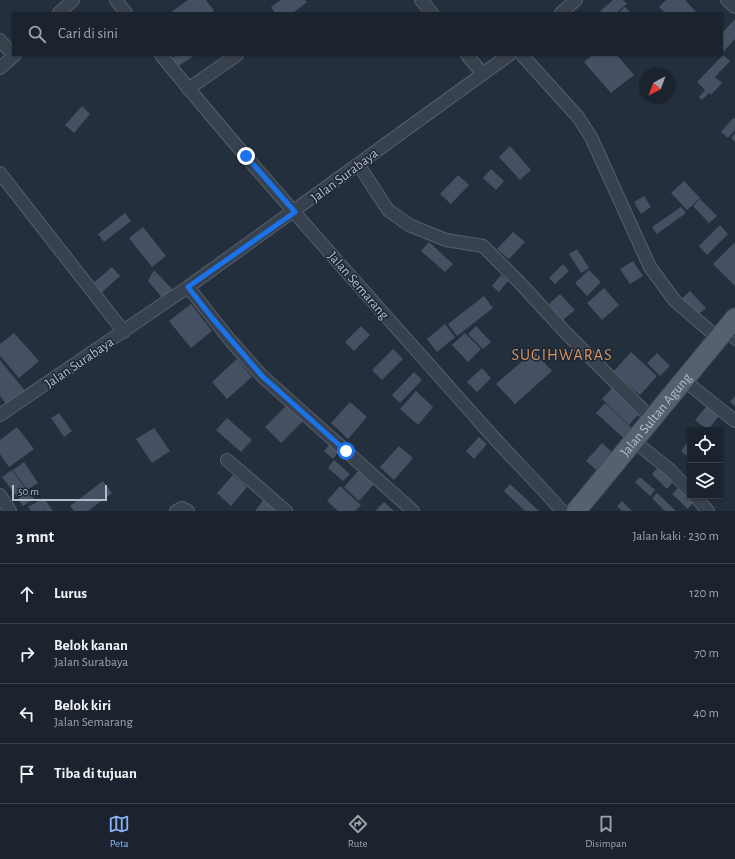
<!DOCTYPE html>
<html lang="id">
<meta charset="utf-8">
<style>
:root{--surface:#1b232e;--page:#282f3a;--text:#f1f3f6;--muted:#a0a4aa;--line:#39404a;--accent:#8ab4f8}
body{margin:0;font-family:"Alegreya Sans",sans-serif;background:var(--page);color:var(--text)}
.controls{position:absolute;right:12px;bottom:12px;display:grid;overflow:hidden;border-radius:0px;box-shadow:0 1px 3px #0004}
.controls button{width:36px;height:36px;display:grid;place-items:center;padding:0;border:0;border-bottom:1px solid var(--line);background:var(--surface);color:var(--text);font:20px sans-serif}
.compass{position:absolute;left:639px;top:68px;width:36px;height:36px;border-radius:50%;background:var(--surface);box-shadow:0 1px 3px #0004;rotate:221deg}
.scale{position:absolute;left:12px;bottom:10px;width:95px;box-sizing:border-box;padding-left:4px;border:2px solid #b4bcc9;border-top:0;font-size:11px;line-height:14px;white-space:nowrap;color:#b4bcc9;-webkit-text-stroke:3px #1d2633;paint-order:stroke}
.stop{position:absolute;width:12px;height:12px;margin:-9px;border:3px solid #1a73e8;border-radius:50%;background:#fff}
.stop.end{background:#1a73e8;border-color:#fff;box-shadow:0 1px 4px #0008}
.list{margin:0;padding:0;list-style:none}
h2{display:flex;justify-content:space-between;align-items:center;height:52px;margin:0;padding:0 16px;font-size:17px}
h2 small{font-size:13px;font-weight:400;color:var(--muted)}
.list li{display:grid;grid-template-columns:26px 1fr auto;gap:12px;align-items:center;box-sizing:border-box;height:60px;padding:0 16px;border-top:1px solid var(--line)}
.list b{display:block;font-size:15px;white-space:nowrap}
.list p{margin:0;font-size:13px;white-space:nowrap;color:var(--muted)}
.list em{font-size:13px;font-style:normal;color:var(--muted)}
.icon{flex:none;width:22px;height:22px;fill:none;stroke:currentColor;stroke-width:2;stroke-linecap:round;stroke-linejoin:round}
.map{position:relative;flex:none;width:735px;height:511px;overflow:hidden}
.search{position:absolute;background:var(--surface);box-shadow:0 1px 3px #0004;left:12px;right:12px;top:12px;height:44px;display:flex;align-items:center;gap:10px;box-sizing:border-box;padding:0 14px;border-radius:0px;color:var(--muted);font-size:15px}
.sheet{height:292px;background:var(--surface)}
nav{display:flex;justify-content:space-around;align-items:center;box-sizing:border-box;height:56px;border-top:1px solid var(--line);background:var(--surface);font-size:11px;color:var(--muted)}
nav a{display:grid;justify-items:center;gap:2px}
nav .on{color:var(--accent)}
.map>svg:first-child{display:block}
.building{fill:#455162}
.lines{fill:none;stroke-linecap:round;stroke-linejoin:round}
.service-casing{stroke:#565f6c;stroke-width:8}
.minor-casing{stroke:#565f6c;stroke-width:14}
.primary-casing{stroke:#414a57;stroke-width:21}
.service{stroke:#38414e;stroke-width:6}
.minor{stroke:#38414e;stroke-width:12}
.primary{stroke:#56606e;stroke-width:19}
.route{stroke:#1a73e8;stroke-width:5}
.labels{text-anchor:middle;stroke-width:3;stroke-linejoin:round;paint-order:stroke}
.street-label{font-size:14px;fill:#b4bcc9;stroke:#1d2633}
.quarter-label{font-size:16px;letter-spacing:1px;fill:#d59563;stroke:#1d2633}
</style>
<div class="map">
<svg width="735" height="511" viewBox="0 0 735 511">
<rect width="100%" height="100%" fill="#242f3e"/>
<path class="building" d="M188 0H206L214 11 211 13H170Z
M281 0H305L307 2 293 13H275L271 7Z
M613 0H623L627 4 616 13H602L600 11Z
M666 0H685L697 13H665L659 7Z
M625 7 631 13H618Z
M735 19V39L722 53V33Z
M177 55H195L177 67 172 58Z
M593 55H617L634 75 611 93 584 62Z
M723 55 730 61 715 77 722 83 711 95 709 93 702 100 699 97 705 90 697 82Z
M82 106 90 114 74 133 65 125Z
M733 118 735 119V130L728 138 721 132Z
M735 133V142L731 138Z
M510 146 531 170 520 180 499 157Z
M491 169 504 181 496 190 483 178Z
M458 175 469 185 451 204 440 194Z
M684 181 700 198 687 210 671 193Z
M644 196 651 207 641 214 634 202Z
M700 199 717 216 709 223 693 206Z
M681 207 686 213 657 234 652 227Z
M125 213 131 221 104 242 98 234Z
M720 225 728 234 707 255 699 246Z
M143 227 166 256 152 267 129 238Z
M513 232 525 242 509 259 497 249Z
M429 242 453 264 445 272 421 251Z
M734 243 735 244V286L713 264Z
M577 249 589 268 581 273 569 254Z
M633 261 643 276 630 284 620 269Z
M563 264 569 271 555 284 549 278Z
M112 267 120 276 100 294 92 284Z
M154 270 174 291 164 300 148 281Z
M589 270 601 282 587 296 575 283Z
M501 275 508 281 499 292 492 286Z
M604 288 619 305 602 320 587 303Z
M690 291 706 308 695 317 680 300Z
M560 294 575 310 563 320 549 304Z
M484 296 493 308 457 336 448 324Z
M191 304 212 331 191 348 169 321Z
M445 324 455 337 437 352 427 339Z
M361 326 370 335 354 351 345 342Z
M476 326 491 342 483 349 468 334Z
M14 333 39 361 19 378 0 356V344Z
M465 333 481 349 468 362 452 345Z
M393 349 403 359 382 380 372 370Z
M534 351 552 371 515 404 496 384Z
M631 352 657 376 640 395 613 372Z
M657 353 670 366 660 376 647 363Z
M237 359 252 377 227 399 212 382Z
M0 360 26 392 8 406 0 396Z
M482 368 491 378 477 392 467 382Z
M414 372 422 380 400 403 392 395Z
M612 388 640 413 629 425 602 399Z
M416 391 433 407 418 425 400 409Z
M735 396V406L730 402Z
M350 402 367 417 348 439 331 423Z
M605 403 637 433 628 442 596 413Z
M288 404 304 420 281 443 265 427Z
M707 406 719 416 708 430 695 420Z
M59 413 72 431 64 437 51 418Z
M227 418 252 440 241 452 216 430Z
M17 427 34 449 9 467 0 454V440Z
M154 428 170 451 152 463 136 439Z
M479 437 487 444 474 459 466 451Z
M332 442 340 450 333 459 324 451Z
M602 443 615 455 600 473 586 461Z
M687 443 690 445V459L681 451Z
M399 446 413 458 394 480 380 467Z
M334 460 350 474 343 481 328 468Z
M24 462 38 483 27 490 13 470Z
M659 466 674 481 667 489 652 474Z
M360 469 375 483 359 501 344 487Z
M12 470 27 491 17 497 2 477Z
M233 475 247 487 231 506 217 493Z
M640 477 655 490 650 496 635 482Z
M103 481 112 493 88 511H74L70 506Z
M510 484 539 511H525L504 491Z
M340 486 361 505 355 511H338L327 501Z
M679 487 694 501 688 509 672 494Z
M28 491 34 498 23 506 18 499Z
M657 493 676 511H665L652 498Z
M44 498 53 511H43L48 507 42 511H31L28 507Z
M264 499 277 511H255Z
M622 501 632 511H622L617 506Z
M384 502 394 511H375Z"/>
<g class="lines">
<g class="service-casing">
<path id="service" d="M724 333 735 342"/>
</g>
<g class="minor-casing">
<path id="minor" d="M116 0 126 13
M421 0 432 13
M727 0 735 7
M59 13 73 0
M561 13 576 0
M0 40 14 56
M161 55C263 180 372 300 479 421 506 452 535 480 562 511
M467 55 483 74
M522 55 578 117 591 137 650 267 675 301 718 338
M0 68 15 55
M188 89 237 55
M358 164 388 210 409 225 446 240 483 246 520 283 565 332 652 419
M0 173 124 332
M188 287 230 340 262 376 413 511
M685 381 735 421
M0 415 188 287 509 55
M634 441 670 470 690 491
M227 460 286 511
M0 495 10 511
M695 496 708 511
M176 511 182 508 188 511"/>
</g>
<g class="primary-casing">
<g id="primary">
<path id="s1" d="M576 511 735 318"/>
</g>
</g>
<use href="#service" class="service"/>
<use href="#minor" class="minor"/>
<use href="#primary" class="primary"/>
</g>
<g class="lines">
<path class="route" d="M246 156 295 212 188 287 213 319 262 376 346 451"/>
</g>
<g class="labels">
<g class="street-label">
<text transform="translate(344 175) rotate(-37)" y="5">Jalan Surabaya</text>
<text transform="translate(359 285) rotate(49)" y="5">Jalan Semarang</text>
<text transform="translate(79 362) rotate(-34)" y="5">Jalan Surabaya</text>
<text dy="5" stroke="none"><textPath href="#s1" startOffset="125">Jalan Sultan Agung</textPath></text>
</g>
<g class="quarter-label">
<text x="562" y="360">SUGIHWARAS</text>
</g>
</g>
</svg>
<div class="controls">
<button><svg class="icon" aria-label="locate" viewBox="0 0 24 24"><circle cx="12" cy="12" r="6"/><path d="M12 2v4M12 18v4M2 12h4M18 12h4"/></svg></button>
<button><svg class="icon" aria-label="layers" viewBox="0 0 24 24"><path d="M12 4l9 5-9 5-9-5zM3 14l9 5 9-5"/></svg></button>
</div>
<svg class="compass" viewBox="-18 -18 36 36"><path d="M0-13l5 13h-10z" fill="#e53935"/><path d="M0 13l5-13h-10z" fill="#a0a4aa"/></svg>
<div class="scale">50 m</div>
<div class="stop" style="left:346px;top:451px"></div>
<div class="stop end" style="left:246px;top:156px"></div>
<div class="search"><svg class="icon" aria-label="search" viewBox="0 0 24 24"><circle cx="10" cy="10" r="6"/><path d="M15 15l6 6"/></svg>Cari di sini</div>
</div>
<section class="sheet">
<h2>3 mnt<small>Jalan kaki · 230 m</small></h2>
<ul class="list">
<li><svg class="icon" aria-label="ahead" viewBox="0 0 24 24"><path d="M12 20V5M6 11l6-6 6 6"/></svg><div><b>Lurus</b></div><em>120 m</em></li>
<li><svg class="icon" aria-label="right" viewBox="0 0 24 24"><path d="M7 20v-9h11M14 6l5 5-5 5"/></svg><div><b>Belok kanan</b><p>Jalan Surabaya</p></div><em>70 m</em></li>
<li><svg class="icon" aria-label="left" viewBox="0 0 24 24"><path d="M17 20v-9H6M10 6l-5 5 5 5"/></svg><div><b>Belok kiri</b><p>Jalan Semarang</p></div><em>40 m</em></li>
<li><svg class="icon" aria-label="arrive" viewBox="0 0 24 24"><path d="M6 21V4h12l-3 4 3 4H6"/></svg><div><b>Tiba di tujuan</b></div></li>
</ul>
</section>
<nav>
<a class="on"><svg class="icon" aria-label="map" viewBox="0 0 24 24"><path d="M3 6l6-2 6 2 6-2v14l-6 2-6-2-6 2zM9 4v14M15 6v14"/></svg>Peta</a>
<a><svg class="icon" aria-label="directions" viewBox="0 0 24 24"><path d="M12 3l9 9-9 9-9-9zM9 14v-3h6M13 9l2 2-2 2"/></svg>Rute</a>
<a><svg class="icon" aria-label="saved" viewBox="0 0 24 24"><path d="M7 4h10v16l-5-4-5 4z"/></svg>Disimpan</a>
</nav>
